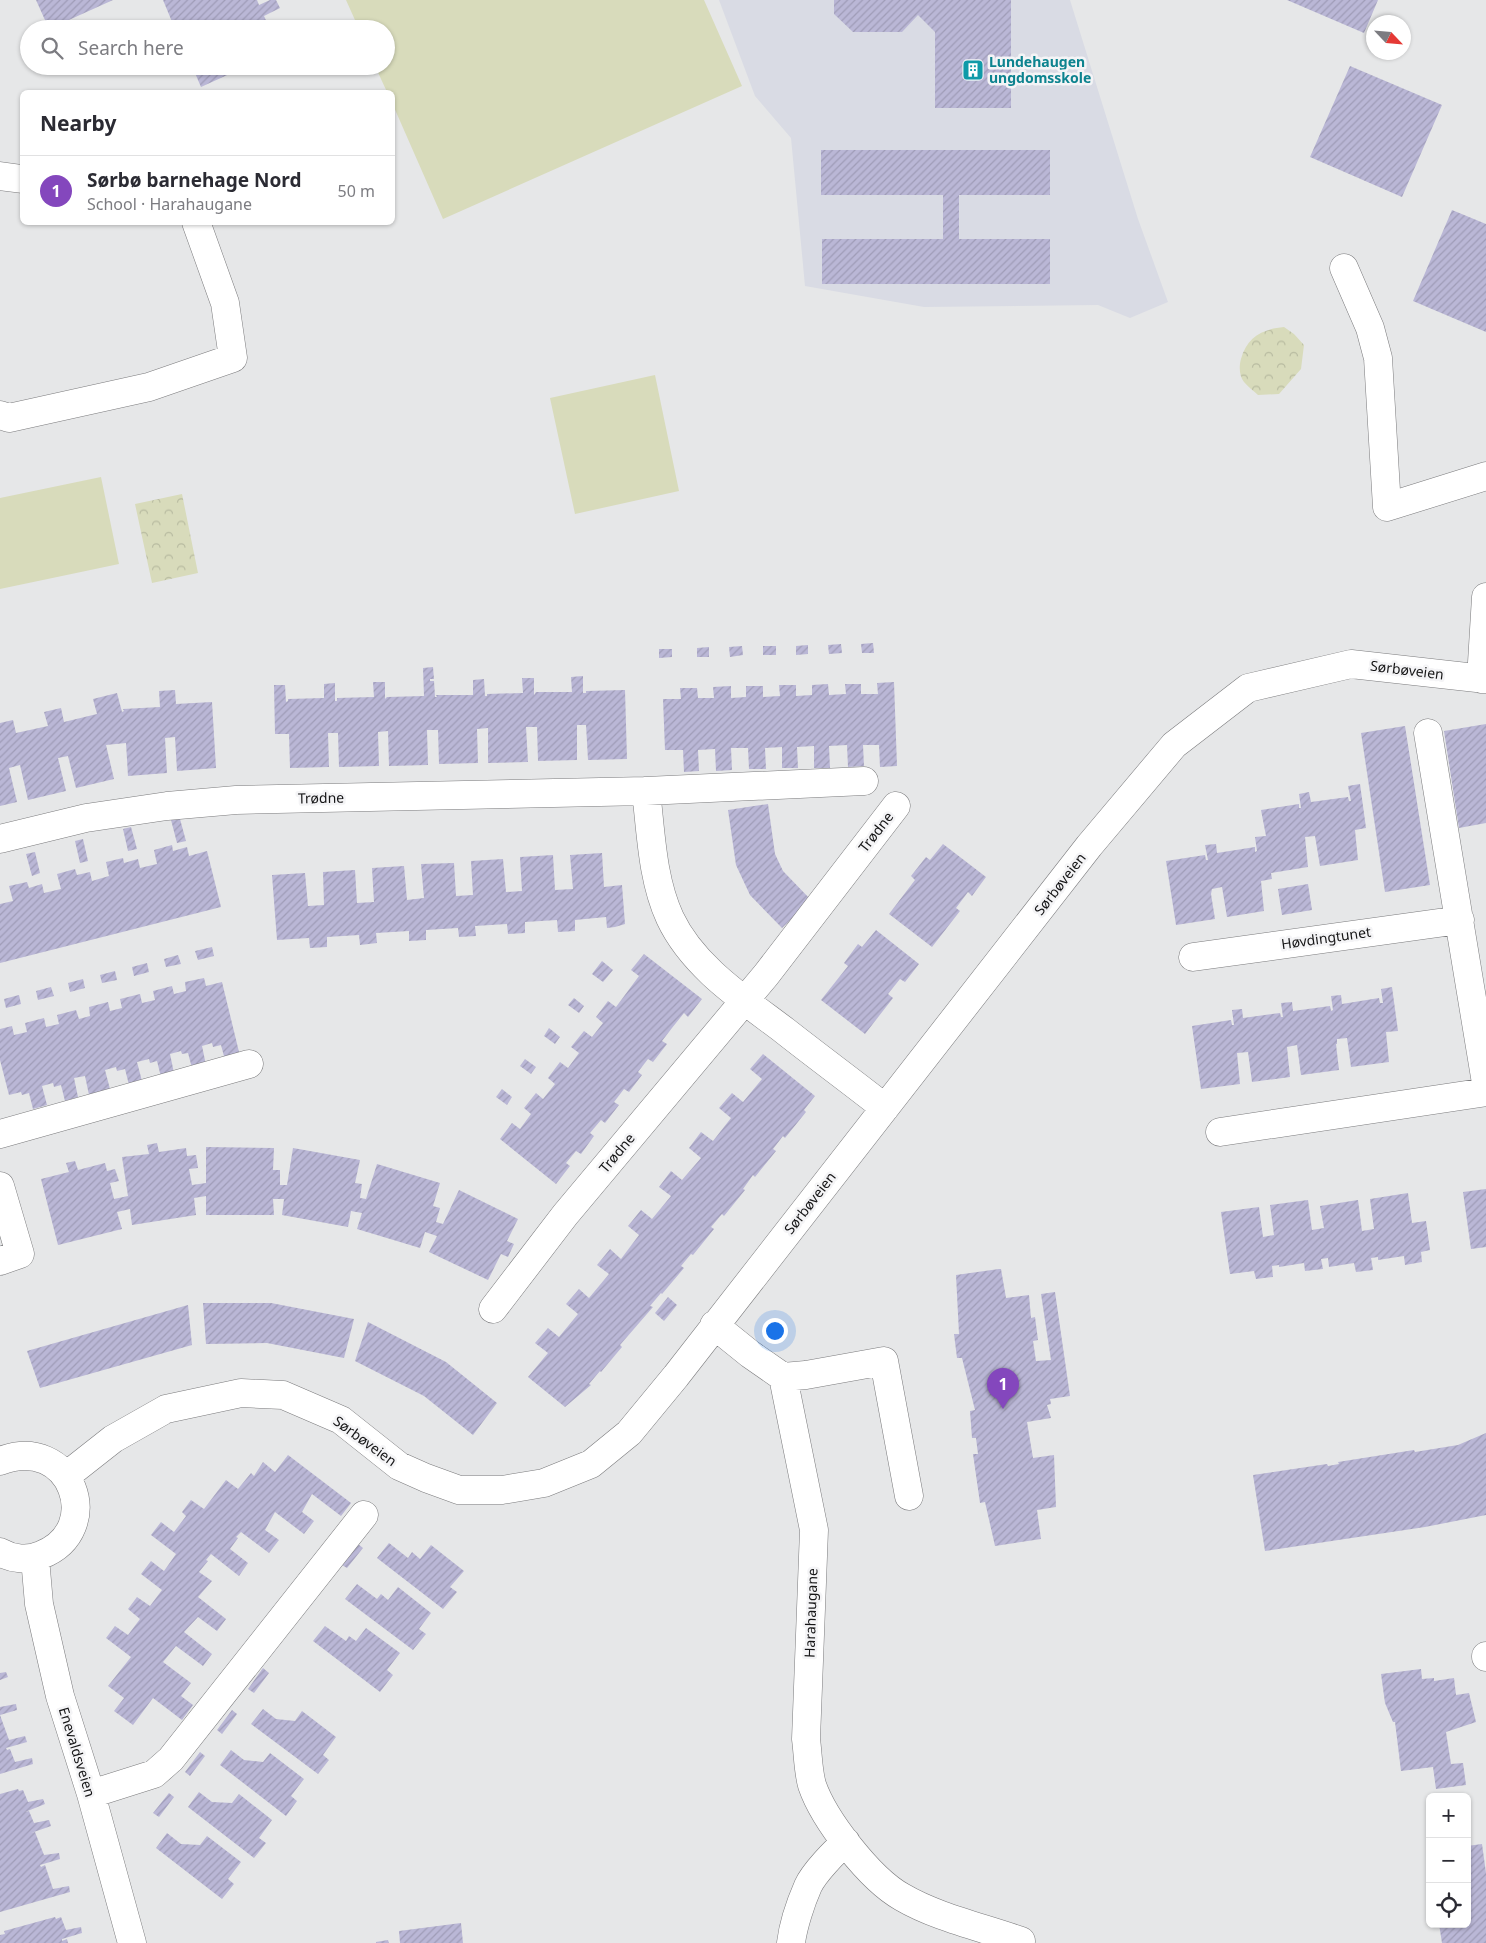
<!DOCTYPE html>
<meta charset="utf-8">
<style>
:root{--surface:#fff;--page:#f7f7f7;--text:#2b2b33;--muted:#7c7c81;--line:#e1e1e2;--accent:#8447bd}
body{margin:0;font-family:"Noto Sans",sans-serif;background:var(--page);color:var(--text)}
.controls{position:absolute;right:15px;bottom:15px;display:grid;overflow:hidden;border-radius:8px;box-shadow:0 1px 4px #0004}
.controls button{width:45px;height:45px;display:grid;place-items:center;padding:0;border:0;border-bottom:1px solid var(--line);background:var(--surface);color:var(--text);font:25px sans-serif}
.compass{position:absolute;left:1366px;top:15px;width:45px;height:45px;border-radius:50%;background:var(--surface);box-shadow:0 1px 4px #0004;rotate:116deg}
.you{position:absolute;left:774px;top:1330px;width:18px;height:18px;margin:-12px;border:4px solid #fff;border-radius:50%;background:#1a73e8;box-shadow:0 0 0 8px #1a73e833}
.badge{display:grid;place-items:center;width:32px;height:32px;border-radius:50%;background:var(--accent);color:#fff;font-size:16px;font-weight:700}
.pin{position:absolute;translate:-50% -41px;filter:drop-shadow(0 1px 2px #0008)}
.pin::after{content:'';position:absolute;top:26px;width:18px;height:15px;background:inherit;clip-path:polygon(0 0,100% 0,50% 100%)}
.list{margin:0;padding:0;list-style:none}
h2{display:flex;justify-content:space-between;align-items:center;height:65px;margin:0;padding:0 20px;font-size:21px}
h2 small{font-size:16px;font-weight:400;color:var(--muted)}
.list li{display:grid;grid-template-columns:32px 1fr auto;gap:15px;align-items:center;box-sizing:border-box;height:70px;padding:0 20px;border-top:1px solid var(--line)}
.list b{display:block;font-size:19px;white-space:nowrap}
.list p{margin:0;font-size:16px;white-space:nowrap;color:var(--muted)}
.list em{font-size:16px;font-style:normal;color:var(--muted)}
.icon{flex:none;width:28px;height:28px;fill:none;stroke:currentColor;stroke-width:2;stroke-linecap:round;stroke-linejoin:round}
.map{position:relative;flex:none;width:1486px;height:1943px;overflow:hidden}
.search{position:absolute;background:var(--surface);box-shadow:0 1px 4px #0004;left:20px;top:20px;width:375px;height:55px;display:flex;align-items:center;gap:12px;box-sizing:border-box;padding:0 18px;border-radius:28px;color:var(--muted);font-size:19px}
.panel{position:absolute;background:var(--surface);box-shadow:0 1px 4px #0004;left:20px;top:90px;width:375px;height:135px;border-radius:8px}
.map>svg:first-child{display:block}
.built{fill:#d9dbe4}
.grass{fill:#d8dbbb}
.park{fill:url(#park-crowns)}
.building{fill:url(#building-hatch)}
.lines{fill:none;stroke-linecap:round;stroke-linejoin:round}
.minor-casing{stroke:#7b7b7d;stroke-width:29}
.minor{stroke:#fff;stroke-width:28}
.labels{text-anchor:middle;stroke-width:5;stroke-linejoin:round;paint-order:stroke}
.culture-label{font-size:14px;font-weight:bold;fill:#0d838f;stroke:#f4f4f6;text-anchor:start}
.street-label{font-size:14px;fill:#151516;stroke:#f4f4f6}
</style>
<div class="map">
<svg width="1486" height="1943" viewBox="0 0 1486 1943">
<defs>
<pattern id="park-crowns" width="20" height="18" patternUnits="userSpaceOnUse" patternTransform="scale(1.25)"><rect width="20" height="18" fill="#d8dbbb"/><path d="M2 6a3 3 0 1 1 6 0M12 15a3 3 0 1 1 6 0" fill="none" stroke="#b8bba0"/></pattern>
<pattern id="building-hatch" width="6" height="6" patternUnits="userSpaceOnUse" patternTransform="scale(1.25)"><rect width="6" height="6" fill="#bab7d6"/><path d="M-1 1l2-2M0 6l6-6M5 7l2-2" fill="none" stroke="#9f9cb7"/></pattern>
</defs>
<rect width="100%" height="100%" fill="#e6e7e8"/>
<path class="built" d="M719 0H1070L1138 219 1168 302 1130 318 1098 305 924 307 805 286 791 138 755 96Z"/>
<path class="grass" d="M346 0H704L742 86 443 219 393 105 392 92H387L375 66H386V29H359Z
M655 375 679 491 575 514 550 398Z
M101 477 119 564 0 589V498Z"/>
<path class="park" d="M1284 327 1294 334 1304 345 1301 369 1279 394 1258 395C1254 391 1248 387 1244 382 1239 376 1239 366 1241 359 1247 337 1262 329 1284 327Z
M182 494 198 573 152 583 135 504Z"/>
<path class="building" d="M36 0H113L49 29Z
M163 0H257L259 5 270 0H276L280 8 264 16 270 29H175Z
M834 0H1011V108H935V32L918 15 902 32H853L834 14Z
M1287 0H1378L1364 33Z
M192 66H247L201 87Z
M1350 66 1442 105 1402 197 1310 157Z
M821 150H1050V195H959V239H1050V284H822V239H943V195H821Z
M1452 210 1486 224V332L1413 301Z
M873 643 874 653H862L861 644Z
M841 644 842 653 829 654 828 645Z
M808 645V654L796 655V646Z
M742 646 743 655 730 657 729 647Z
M763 646H776V655H763Z
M709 647V657H697V648Z
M659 649H672V657L659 658Z
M433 667 434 679H430V681H434L435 697H437L436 695H473V680L484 679 485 696H487V694L523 693 522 678H534V695L536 692H572L571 677 583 676V693H586V691L625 690 627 759 588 760 586 725H577V760L538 761 537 727H526L528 762 488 763V728L477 729 478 763 439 764 438 730H427L428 765 389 766 388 731 378 732 379 766 339 767 338 733H328L329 767 290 768 289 734H275L274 685H285L286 702 288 701V699L324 698V684L335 683V701H337V698L374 697 373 682H385V699L387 697 424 696 423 668Z
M894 682 897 766 880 767 879 745H863L864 766 848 767 847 745 829 746 830 768H814V746L797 747 798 768H782V747L765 748 766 769H749L748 748H731L732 770 716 771 715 749 698 750 699 771 684 772 683 750H665L663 699H681L680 688H697L698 698H714L713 687 731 686V698L746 697V686H763V697L780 696 779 685H796V696L812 695V685L828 684 829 695 846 694 845 684H861V694H878L877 683Z
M175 690 176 704 212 702 216 768 177 771 175 737 165 738 167 773 128 776 126 743 106 745 114 779 76 788 68 756 58 758 66 791 28 800 20 765 9 768 17 802 0 806V723L13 720 16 733 48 726 44 712 61 708 64 722 97 714 93 699 117 693 122 712 124 711 123 709 160 707 159 691Z
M1486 724V823L1459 828 1444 731Z
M1405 726 1430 885 1385 892 1361 733Z
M1360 784 1366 828 1355 830 1358 860 1320 866 1315 836 1305 837 1308 867 1271 873 1272 879 1261 881 1264 911 1227 917 1222 887 1212 889 1211 894 1215 919 1176 925 1166 861 1205 855 1206 860H1208L1205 845 1216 844 1217 853 1255 847V852L1257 851 1255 837 1266 836 1261 810 1299 804V808H1301L1299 794 1309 792 1311 802 1348 797 1349 801H1351L1348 786Z
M768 804 775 854 783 871 811 900 782 928 750 895 736 865 728 810Z
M180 819 186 841 177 843 171 820Z
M131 827 137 849 128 851 123 829Z
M83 839 88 861 80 863 75 841Z
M943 844 986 877 972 896 968 892 956 908 960 911 932 947 889 914 915 880 911 876 926 857 930 860Z
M172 845 173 851 187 847 189 856 207 851 221 907 0 963V904L13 901 9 886 27 882 29 888 42 884 44 893 61 889 57 874 75 869 77 875 90 872 92 881 109 876 106 862 123 858 124 863 138 859 140 868 157 864 154 850Z
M35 852 40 873 32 876 26 854Z
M602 853 604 887 622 885 625 924 615 927 607 928 606 917 575 920V931L558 932 557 920 525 922V933L508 934 507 924 475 926 476 936 459 937 458 928 426 930V940L409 941V931L376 933 377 943 360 945 359 935 327 937V947L310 948 309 938 277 940 272 875 305 873 308 906 324 905 323 872 355 870 357 903 374 902 372 868 404 866 407 900 424 898 421 864 454 863 456 896 473 895 471 861 503 859 506 892 522 891 520 857 553 855 555 890 573 889 570 855Z
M1308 884 1312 910 1282 915 1278 889Z
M876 930 919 964 905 982 900 979 888 994 893 998 865 1034 821 1000 848 966 844 963 858 944 862 947Z
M212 947 214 956 198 960 195 951Z
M644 954 702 999 688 1017 684 1013 672 1028 662 1041 667 1044 653 1062 648 1059 638 1072 642 1075 629 1092 624 1089 614 1102 619 1105 605 1123 601 1120 590 1133 594 1136 581 1154 576 1151 566 1163 570 1166 556 1184 500 1139 512 1123 520 1129 531 1114 524 1108 536 1093 543 1099 555 1084 548 1078 560 1062 568 1068 579 1053 571 1047 584 1031 592 1037 603 1023 596 1017 608 1001 616 1007 639 976 631 970Z
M178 955 181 964 166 967 164 959Z
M602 961 613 970 603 982 592 974Z
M147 963 149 972 134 976 132 967Z
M115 971 117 980 102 983 100 975Z
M204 978 206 986 222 982 240 1056 225 1060 221 1045 213 1047 212 1043 202 1046 206 1065 192 1068 188 1053 182 1054 181 1051 170 1054 174 1073 161 1077 157 1061 150 1063 149 1059 137 1062 142 1081 129 1085 125 1069 117 1071 116 1067 105 1070 110 1089 89 1095 85 1076 74 1078 78 1097 65 1101 61 1085 54 1087 53 1083 42 1086 47 1105 33 1109 29 1093 22 1095 21 1092 9 1095 0 1060V1029L12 1026 14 1035 27 1032 25 1023 44 1018 46 1027 59 1024 57 1015 76 1010 79 1019 90 1016 89 1007 108 1002 110 1011 122 1008 120 999 140 994 142 1003 155 1000 153 991 172 986 174 994 186 991 185 982Z
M83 979 85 988 70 992 68 983Z
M51 987 54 996 38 1000 36 991Z
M1392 987 1398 1031 1386 1032 1389 1062 1351 1067 1347 1038 1337 1039V1044H1336L1339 1070 1301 1075 1297 1045 1287 1047 1290 1077 1252 1082 1248 1052 1237 1053 1240 1084 1201 1089 1192 1026 1231 1020 1232 1025H1234L1232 1010 1242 1009 1243 1018 1280 1013 1281 1017H1283L1281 1003 1292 1002 1293 1011 1330 1006 1331 1011 1333 1010 1331 996 1341 995 1342 1004 1379 998 1380 1003H1383L1381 989Z
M19 995 21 1004 6 1008 4 999Z
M574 998 584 1006 579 1013 568 1005Z
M549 1028 560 1037 555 1044 544 1036Z
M763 1054 815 1096 804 1110 806 1112 785 1138 783 1136 773 1149 776 1151 755 1177 753 1175 743 1189 745 1190 724 1216 722 1214 711 1227 714 1229 693 1255 691 1254 681 1266 684 1268 662 1294 661 1293 650 1306 653 1307 620 1345 622 1347 601 1372 600 1371 589 1384 591 1385 565 1407 528 1377 548 1353 535 1343 548 1328 559 1337 578 1314 566 1304 579 1289 589 1298 609 1274 597 1265 610 1249 621 1259 639 1235 628 1226 641 1210 652 1219 671 1196 659 1187 671 1171 682 1180 701 1158 689 1148 701 1132 713 1141 731 1118 719 1108 732 1093 743 1102 762 1079 750 1069Z
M525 1059 536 1067 531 1074 520 1066Z
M502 1089 512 1097 507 1105 496 1097Z
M157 1143 159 1152 186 1148 187 1156 196 1155 198 1168 189 1169 192 1185 206 1183V1147L274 1148 273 1170H280V1185H287L293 1148 360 1160 355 1183 362 1184 360 1198 366 1199 377 1164 440 1183 433 1206 440 1208 436 1222 443 1224 459 1190 518 1219 507 1241 514 1244 508 1257 501 1254 488 1280 429 1252 437 1236 425 1232 420 1248 357 1229 362 1213 351 1211 348 1227 282 1215 284 1199H273L274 1215H206V1196L194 1198 196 1215 132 1225 130 1209 117 1212 122 1229 58 1245 41 1179 69 1172 66 1163 75 1161 78 1170 105 1163 107 1171 115 1169 119 1181 110 1183 114 1199 128 1196 122 1157 149 1154 147 1145Z
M1486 1189V1247L1471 1249 1463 1192Z
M1408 1193 1412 1223 1426 1221 1430 1250 1421 1252 1422 1262 1405 1265 1404 1256 1378 1260V1257L1371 1258 1373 1270 1356 1272 1354 1263 1329 1267 1328 1258 1321 1259 1323 1269 1305 1271 1304 1263 1279 1267V1265L1272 1266 1273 1277 1256 1279 1254 1271 1230 1274 1221 1212 1259 1207 1263 1237 1274 1235 1270 1205 1308 1200 1312 1230 1324 1228 1320 1206 1358 1200 1362 1231 1374 1229 1370 1199Z
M999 1269H1001L1006 1298 1029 1295 1031 1318 1035 1317 1038 1340 1033 1341 1036 1361 1051 1360 1041 1294 1055 1292 1070 1396 1050 1399 1051 1404 1047 1405 1051 1418 1027 1422 1033 1458 1054 1455 1056 1507 1037 1510 1041 1539 995 1546 985 1502 980 1503 973 1454H978L976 1438H972L970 1411 975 1410 962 1358H957L954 1334H959L956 1275Z
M668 1297 677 1305 664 1321 655 1313Z
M203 1303H271L354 1319 344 1358 267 1343 206 1344Z
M188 1305 192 1345 40 1388 27 1351Z
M368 1322 446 1362 497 1403 473 1435 424 1396 355 1361Z
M1486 1433V1515L1425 1527 1265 1551 1253 1475 1327 1464 1328 1466 1339 1464 1338 1462 1414 1450 1415 1452 1458 1445Z
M288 1455 351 1503 341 1516 312 1494 302 1512 314 1521 304 1534 275 1512 265 1530 279 1540 269 1553 241 1532 236 1537 238 1538 230 1549 248 1563 239 1576 211 1554 206 1560 208 1561 199 1572 212 1581 198 1597 226 1619 217 1631 198 1617 184 1632 212 1654 203 1666 176 1646 163 1662 191 1683 181 1696 193 1705 182 1720 153 1698 133 1725 114 1711 124 1698 108 1686 131 1657 106 1638 115 1626 128 1635 140 1619 128 1609 137 1597 150 1606 162 1590 141 1574 151 1561 164 1571 176 1554 151 1535 161 1522 174 1532 186 1516 182 1512 191 1500 204 1509 226 1480 238 1489 251 1473 254 1476 263 1462 275 1472Z
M389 1543 408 1558 412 1552 420 1559 431 1545 464 1571 450 1587 457 1592 443 1609 377 1558Z
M358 1544 363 1548 347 1568 342 1565Z
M357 1584 377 1599 381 1594 388 1600 398 1587 431 1613 419 1629 426 1634 413 1650 345 1599Z
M325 1626 346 1641 349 1636 356 1641 366 1628 400 1653 387 1670 393 1675 380 1692 313 1641Z
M263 1668 269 1673 254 1693 248 1689Z
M1421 1669 1422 1679 1434 1678V1681L1454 1678 1456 1695 1469 1693 1476 1722 1446 1732 1451 1764 1463 1763 1466 1785 1436 1789 1433 1767 1401 1771 1395 1722H1393L1385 1703 1381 1674Z
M6 1672 8 1677 0 1680V1673Z
M16 1704 17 1710 0 1715V1707Z
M263 1709 276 1719 295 1721 302 1711 336 1737 323 1755 329 1760 318 1774 251 1724Z
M232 1710 237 1714 222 1734 217 1730Z
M0 1715 9 1740 25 1736 27 1742 6 1748 7 1750 10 1749 15 1762 32 1758 33 1764 0 1774Z
M231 1750 244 1760 263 1762 270 1753 304 1779 291 1796 297 1801 286 1816 220 1765Z
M200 1752 205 1756 190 1776 185 1772Z
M18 1789 19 1791 23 1790 28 1802 43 1799 45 1804 25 1812 29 1811 34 1823 49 1820 51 1826 31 1833 35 1832 44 1855 59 1853 60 1859 40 1865 41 1867 45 1865 53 1889 69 1886 70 1892 0 1912V1794Z
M199 1792 212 1802 232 1803 239 1794 272 1820 259 1838 266 1843 254 1858 188 1807Z
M169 1793 174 1797 159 1817 153 1813Z
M167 1833 181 1844 200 1845 207 1836 241 1862 228 1879 234 1884 222 1899 156 1848Z
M1482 1844 1486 1873V1943H1442L1439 1924H1467V1846Z
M1430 1860V1882H1429L1426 1861Z
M55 1917 56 1919 61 1917 66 1930 81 1927 82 1933 62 1939V1941L67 1939 68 1943H0V1935L5 1934 4 1931Z
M461 1923 463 1943H400L399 1931Z
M388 1940 389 1943H376V1942Z"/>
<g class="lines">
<g class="minor-casing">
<path id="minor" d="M0 176 22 179
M1344 268 1370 328 1378 358 1387 507 1486 476
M0 415 9 418 149 387 233 358 225 303 196 222
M1481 679 1486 597
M1428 733 1486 1083
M646 791C651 833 652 879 670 918 693 967 743 999 785 1031 818 1057 852 1082 885 1108
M0 839 86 818 167 806 236 800 646 791 864 781
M1193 957 1460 920
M1220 1132 1486 1092
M0 1134 249 1064
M0 1186 20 1254 0 1261
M493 1309 565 1215 766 975 896 806
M714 1325 750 1354 783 1377 806 1375 884 1361 909 1496
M783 1377 814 1530 806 1739C808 1754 808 1771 812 1785 824 1820 870 1879 902 1897 938 1918 982 1927 1021 1941
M0 1461C72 1433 106 1530 41 1555 28 1561 12 1559 0 1552
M66 1476 113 1439 166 1409 241 1393 283 1395 341 1420 399 1466 426 1478 459 1490H502L544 1483 591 1464 629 1433 676 1376 1089 846 1174 745 1248 688 1351 664 1486 679
M35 1558 39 1604 60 1696 91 1794 132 1943
M1486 1656V1657
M91 1794 154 1774 171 1759 364 1515
M791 1943C793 1926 801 1902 808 1886 814 1873 835 1851 846 1842"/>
</g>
<use href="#minor" class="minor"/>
</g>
<defs>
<g id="building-square" transform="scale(1.125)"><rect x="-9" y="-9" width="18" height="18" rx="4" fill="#0f9aa8" stroke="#f4f4f6"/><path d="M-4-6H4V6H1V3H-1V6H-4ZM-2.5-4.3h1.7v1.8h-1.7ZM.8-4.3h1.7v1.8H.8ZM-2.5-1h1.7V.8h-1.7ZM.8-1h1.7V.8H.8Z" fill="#fff"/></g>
</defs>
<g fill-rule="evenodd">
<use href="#building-square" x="973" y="70"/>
</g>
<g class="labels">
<g class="culture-label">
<text x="989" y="67">Lundehaugen<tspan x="989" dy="16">ungdomsskole</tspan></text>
</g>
<g class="street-label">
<text transform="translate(1407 670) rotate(7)" y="5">Sørbøveien</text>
<text transform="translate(321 798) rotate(-1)" y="5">Trødne</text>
<text transform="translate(876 832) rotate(-52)" y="5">Trødne</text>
<text transform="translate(1060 884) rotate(-52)" y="5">Sørbøveien</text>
<text transform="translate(1326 938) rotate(-8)" y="5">Høvdingtunet</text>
<text transform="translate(617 1153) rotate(-50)" y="5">Trødne</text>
<text transform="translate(810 1203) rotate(-52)" y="5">Sørbøveien</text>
<text transform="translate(365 1441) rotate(36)" y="5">Sørbøveien</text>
<text transform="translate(811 1613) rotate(-88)" y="5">Harahaugane</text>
<text transform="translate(77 1752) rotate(73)" y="5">Enevaldsveien</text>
</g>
</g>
</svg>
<div class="controls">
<button>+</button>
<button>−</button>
<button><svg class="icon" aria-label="locate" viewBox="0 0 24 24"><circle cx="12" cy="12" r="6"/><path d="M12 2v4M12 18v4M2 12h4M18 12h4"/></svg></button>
</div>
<svg class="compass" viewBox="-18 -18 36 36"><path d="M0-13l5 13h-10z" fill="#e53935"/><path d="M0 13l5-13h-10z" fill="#7c7c81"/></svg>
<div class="you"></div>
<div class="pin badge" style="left:1003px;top:1409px">1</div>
<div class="search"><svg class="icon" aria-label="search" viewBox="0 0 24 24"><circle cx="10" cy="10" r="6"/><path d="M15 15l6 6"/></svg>Search here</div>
<section class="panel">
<h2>Nearby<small></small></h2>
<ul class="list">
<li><span class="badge">1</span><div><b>Sørbø barnehage Nord</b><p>School · Harahaugane</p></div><em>50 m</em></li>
</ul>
</section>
</div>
